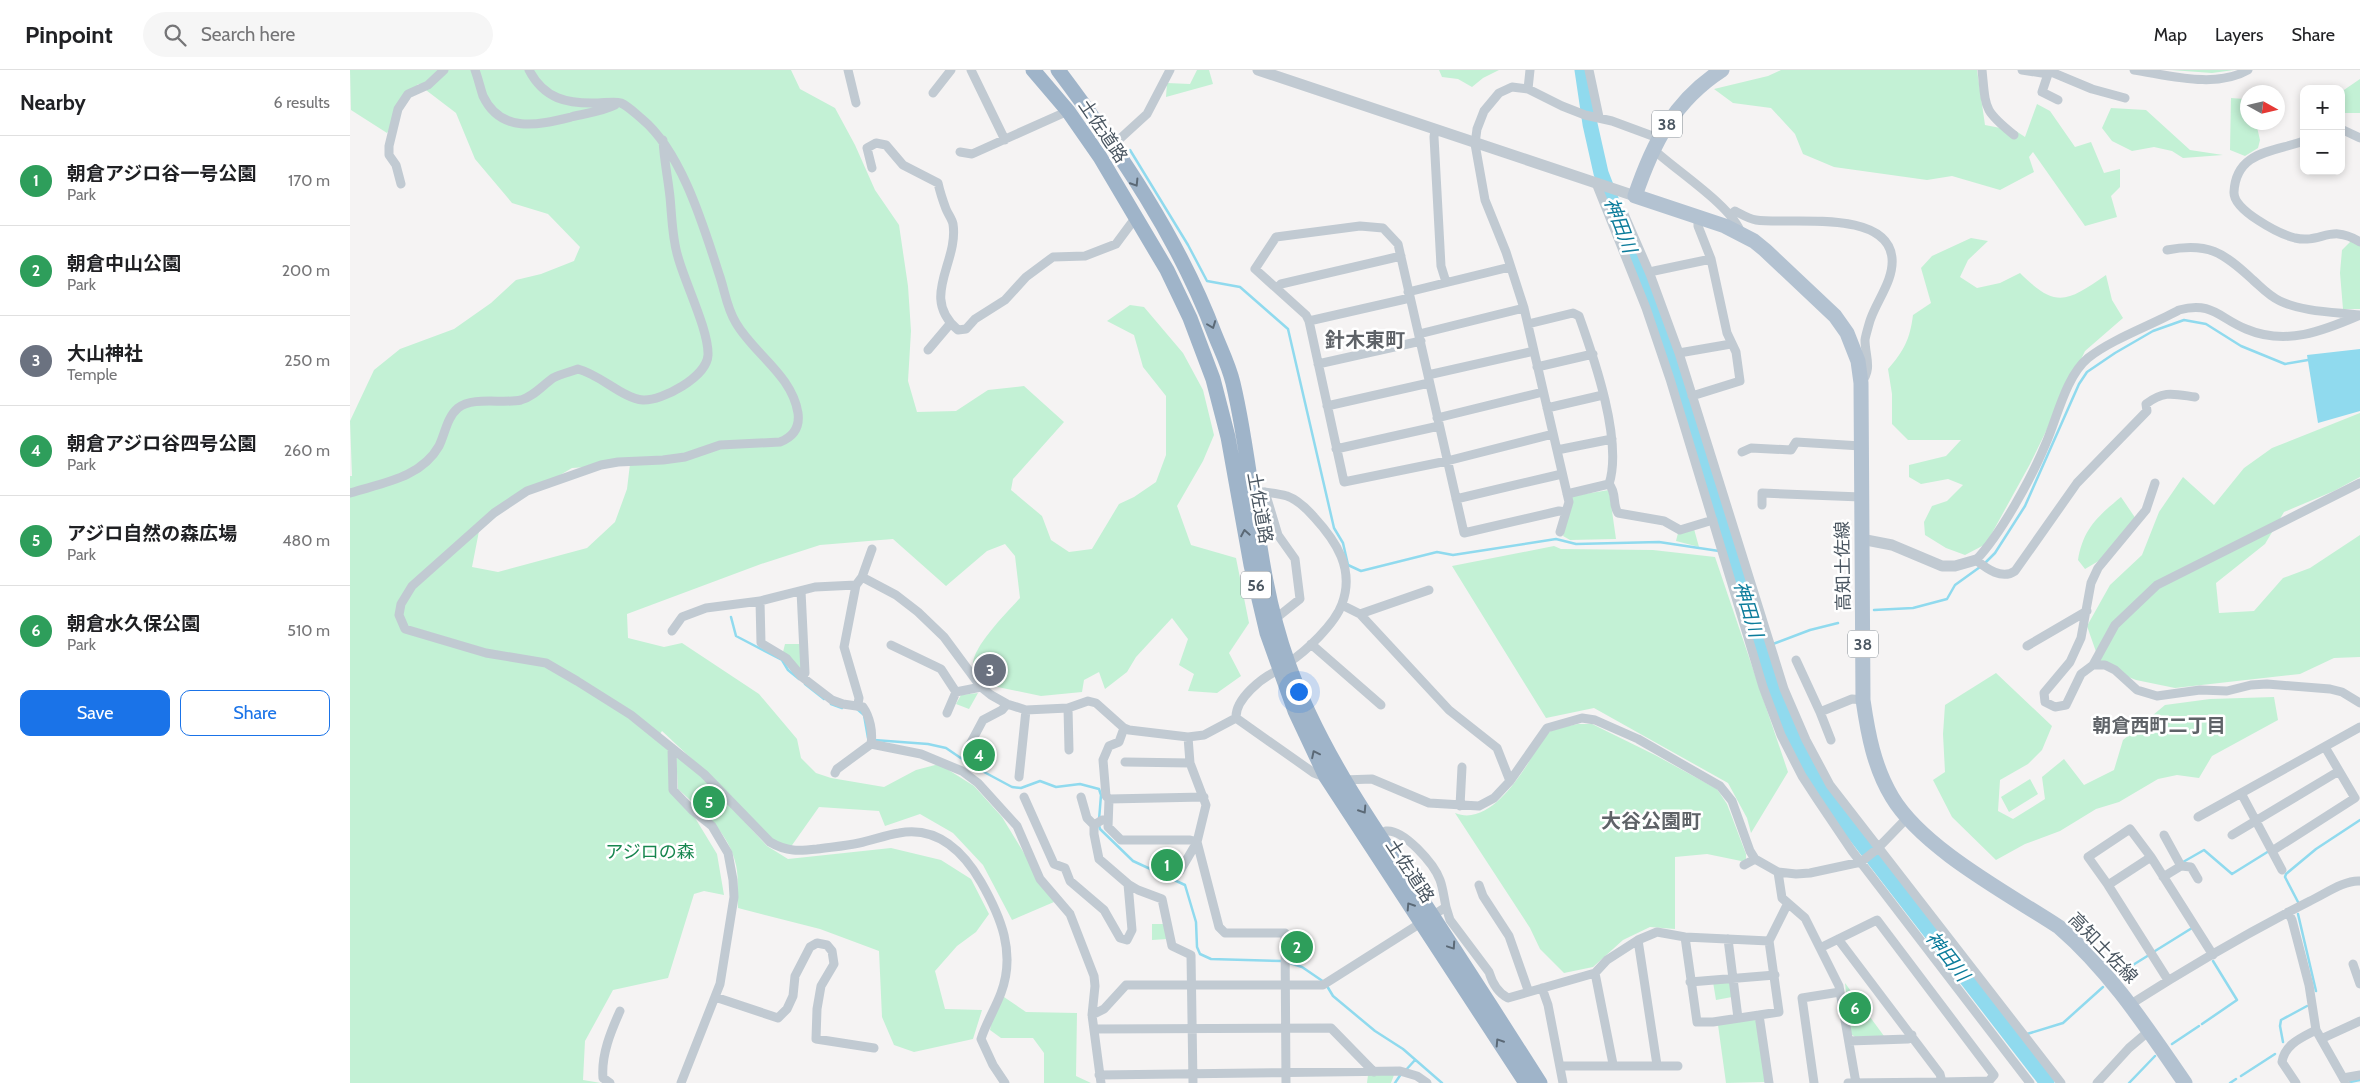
<!DOCTYPE html>
<meta charset="utf-8">
<style>
:root{--surface:#fff;--page:#f6f6f6;--text:#202124;--muted:#757577;--line:#e0e0e0;--accent:#1a73e8}
body{margin:0;font-family:Cabin,"Noto Sans JP",sans-serif;background:var(--page);color:var(--text)}
.controls{position:absolute;right:15px;top:15px;display:grid;overflow:hidden;border-radius:10px;box-shadow:0 2px 8px #0003}
.controls button{width:45px;height:45px;display:grid;place-items:center;padding:0;border:0;border-bottom:1px solid var(--line);background:var(--surface);color:var(--text);font:25px sans-serif}
.compass{position:absolute;left:1890px;top:15px;width:45px;height:45px;border-radius:50%;background:var(--surface);box-shadow:0 2px 8px #0003;rotate:98deg}
.you{position:absolute;left:948px;top:621px;width:18px;height:18px;margin:-12px;border:4px solid #fff;border-radius:50%;background:#1a73e8;box-shadow:0 0 0 8px #1a73e833}
.badge{display:grid;place-items:center;width:32px;height:32px;border-radius:50%;background:var(--accent);color:#fff;font-size:16px;font-weight:700}
.pin{position:absolute;translate:-50% -50%;border:2px solid #fff;box-shadow:0 1px 5px #0006}
.list{margin:0;padding:0;list-style:none}
h2{display:flex;justify-content:space-between;align-items:center;height:65px;margin:0;padding:0 20px;font-size:21px}
h2 small{font-size:16px;font-weight:400;color:var(--muted)}
.list li{display:grid;grid-template-columns:32px 1fr auto;gap:15px;align-items:center;box-sizing:border-box;height:90px;padding:0 20px;border-top:1px solid var(--line)}
.list b{display:block;font-size:19px;white-space:nowrap}
.list p{margin:0;font-size:16px;white-space:nowrap;color:var(--muted)}
.list em{font-size:16px;font-style:normal;color:var(--muted)}
.actions{display:flex;gap:10px;padding:15px 20px}
.actions a{flex:1;padding:11px 0;border:1px solid var(--accent);border-radius:10px;text-align:center;font-size:18px;color:var(--accent)}
.actions .main{background:var(--accent);color:#fff}
.icon{flex:none;width:28px;height:28px;fill:none;stroke:currentColor;stroke-width:2;stroke-linecap:round;stroke-linejoin:round}
.map{position:relative;flex:none;width:2010px;height:1013px;overflow:hidden}
header{display:flex;align-items:center;gap:30px;box-sizing:border-box;height:70px;padding:0 25px;background:var(--surface);border-bottom:1px solid var(--line)}
header strong{font-size:24px}
nav{display:flex;gap:28px;margin-inline-start:auto;font-size:18px}
.search{width:350px;height:45px;background:var(--page);display:flex;align-items:center;gap:12px;box-sizing:border-box;padding:0 18px;border-radius:28px;color:var(--muted);font-size:19px}
main{display:flex}
aside{flex:1;background:var(--surface)}
.map>svg:first-child{display:block}
.green{fill:#c3f1d5;fill-rule:evenodd}
.water{fill:#90daee}
.lines{fill:none;stroke-linecap:round;stroke-linejoin:round}
.stream{stroke:#90daee;stroke-width:2.5}
.river{stroke:#90daee;stroke-width:15}
.minor{stroke:#c1cad2;stroke-width:9}
.tertiary{stroke:#c1cad2;stroke-width:11}
.primary{stroke:#b3c2d1;stroke-width:15}
.trunk{stroke:#9fb4c9;stroke-width:15}
.oneway{stroke:#5b6976}
.labels{text-anchor:middle;stroke-width:5;stroke-linejoin:round;paint-order:stroke}
.shield{fill:#fff;stroke:#808990;stroke-width:1}
.shield-label{font-size:16px;font-weight:bold;fill:#4a5661}
.street-label{font-size:18px;fill:#4a5661;stroke:#fff}
.park-label{font-size:18px;fill:#17864f;stroke:#fff}
.water-label{font-size:19px;font-style:italic;fill:#0c7c9b;stroke:#fff}
.neighbourhood-label{font-size:19px;font-weight:bold;fill:#5f6368;stroke:#fff}
.quarter-label{font-size:20px;font-weight:bold;fill:#5f6368;stroke:#fff}
</style>
<header>
<strong>Pinpoint</strong>
<div class="search"><svg class="icon" aria-label="search" viewBox="0 0 24 24"><circle cx="10" cy="10" r="6"/><path d="M15 15l6 6"/></svg>Search here</div>
<nav><a>Map</a><a>Layers</a><a>Share</a></nav>
</header>
<main>
<aside>
<h2>Nearby<small>6 results</small></h2>
<ul class="list">
<li><span class="badge" style="background:#2e9e5b">1</span><div><b>朝倉アジロ谷一号公園</b><p>Park</p></div><em>170 m</em></li>
<li><span class="badge" style="background:#2e9e5b">2</span><div><b>朝倉中山公園</b><p>Park</p></div><em>200 m</em></li>
<li><span class="badge" style="background:#6b7280">3</span><div><b>大山神社</b><p>Temple</p></div><em>250 m</em></li>
<li><span class="badge" style="background:#2e9e5b">4</span><div><b>朝倉アジロ谷四号公園</b><p>Park</p></div><em>260 m</em></li>
<li><span class="badge" style="background:#2e9e5b">5</span><div><b>アジロ自然の森広場</b><p>Park</p></div><em>480 m</em></li>
<li><span class="badge" style="background:#2e9e5b">6</span><div><b>朝倉水久保公園</b><p>Park</p></div><em>510 m</em></li>
</ul>
<div class="actions"><a class="main">Save</a><a>Share</a></div>
</aside>
<div class="map">
<svg width="2010" height="1013" viewBox="0 0 2010 1013">
<rect width="100%" height="100%" fill="#f5f3f3"/>
<path class="green" d="M0 0H441L450 19 485 38 505 75 525 120 549 155 558 216 561 261 558 311 567 342 606 341 638 320 674 316 714 352 663 409 661 420 692 446 701 470 719 482 742 479 769 434 784 427 806 412 816 385V326L793 297 784 265 757 251 780 235 794 237 833 283 853 320 864 365 853 391 827 436 841 475 886 488 899 553 879 583 891 606 867 623 838 621 844 604 829 595 838 569 822 548 786 587 777 602 755 619 749 602 734 610 732 622 691 626 633 614C629 608 623 602 623 594 623 576 658 541 670 528L665 486 655 474 637 481 596 516 543 469 470 475 411 494 277 544 278 568 314 577 332 573 409 624 447 669 451 688 466 703 481 708 534 717 566 700 589 694 624 716 652 747 704 832 662 850 633 795 603 763 570 744 535 756 529 741 469 737 440 778 422 770 378 723 312 661 306 670 318 680 319 705 367 784 374 825 354 821 344 824 318 908 263 920 235 971 233 1010 251 1013H0V406H2L0 351 24 300 50 279 104 259 141 233 166 210 191 204 224 191 230 177 198 144 162 133 125 89 106 43 68 14 37 63 1 40ZM280 394 277 419 265 452 237 478 148 502 122 497 129 461 161 434 222 398Z
M847 0H859L863 14 816 27 817 13 840 14Z
M1089 0H1149L1133 8 1122 17 1108 9 1092 7Z
M1431 0H1627L1635 55 1666 61 1675 67 1687 34 1700 41 1725 77 1741 72 1754 103 1770 99V117L1761 126 1767 147 1735 156 1683 82 1679 87 1684 102 1650 120 1602 106 1577 110 1484 97 1453 84 1445 64 1421 38 1383 33 1364 19 1418 6Z
M1821 0H1884L1862 3Z
M2010 9V43H1992L1991 22Z
M1881 28 1894 29 1897 33 1898 52 1906 53 1910 70 1908 78 1895 86 1880 80Z
M1761 38 1796 40 1840 80 1873 85 1833 88 1822 81 1804 77 1782 81 1762 71 1752 58Z
M1621 168 1638 171 1618 190 1610 207 1627 218 1650 213 1670 203C1706 239 1717 232 1756 205L1762 230 1773 248 1735 281 1680 394 1636 474 1615 485 1596 478 1575 465 1574 452 1582 436 1597 431 1613 415 1598 409 1571 414 1559 407V395L1596 386 1611 370H1558L1542 354V324L1538 299C1554 281 1560 269 1563 245L1581 233 1571 198 1582 186Z
M2001 171 2010 176V239H1993L1990 203 1992 180Z
M2010 343V407L1984 421 1934 442 1915 474 1866 513 1869 543 1904 541 1933 508 1960 498 2010 465V587L1984 588 1950 604 1825 618 1786 610 1751 596 1737 556 1760 515 1792 485 1809 442 1833 407 1864 435 1894 398 1922 378Z
M1259 420 1266 469 1220 470 1213 466 1222 434V426Z
M1771 427 1786 449 1752 489 1735 499 1728 490C1733 459 1748 446 1771 427Z
M1344 459 1349 477 1326 471 1328 463Z
M1204 476 1211 479 1303 480 1365 487 1438 702 1401 763 1397 748 1378 713 1244 638 1196 648 1102 496Z
M435 574H452L451 603 433 582Z
M1646 603 1702 656 1692 680 1678 694 1650 710 1648 741 1663 749 1695 729 1692 707 1714 689 1734 715 1764 700 1773 670 1815 635 1860 629 1924 627 1928 650 1862 686 1849 708 1827 705 1808 709 1769 732 1746 739 1710 761 1675 774 1646 790 1602 747 1583 710 1595 702 1593 664 1595 635Z
M628 623 619 639 606 634 611 625Z
M1228 654H1242L1305 685 1367 719 1377 734 1396 784V792L1357 784 1325 787V859L1300 857 1273 870 1243 897 1214 903 1190 879 1180 858 1105 743C1134 755 1161 719 1175 698 1183 687 1187 672 1198 663 1205 657 1219 656 1228 654Z
M619 680 639 682 633 696 623 689Z
M326 684 356 710 417 776 438 789 541 778 591 790 621 809 639 844 626 862 607 876 585 901 595 939 632 940 623 969 564 982 544 975 532 947 529 881 470 859 388 838C387 824 389 808 386 795 379 762 352 741 328 719Z
M1680 709 1688 724 1659 742 1651 727Z
M809 790H826L823 807 809 801Z
M802 854H814L817 869 802 870Z
M940 865 958 866 949 888H940Z
M1380 911 1382 927 1366 930 1363 912Z
M1495 913 1534 966 1505 967 1500 963Z
M654 927 676 942 727 943 726 1006 741 1013H694V983L683 968H651L640 960 642 949Z
M1403 948 1406 951 1415 1012 1376 1013 1368 955Z
M1018 1005H1044L1041 1013H1017Z"/>
<path class="water" d="M2010 279V341L1968 353 1957 285Z"/>
<g class="lines">
<path class="stream" d="M780 80 838 175 857 211 890 217 938 259 984 458 993 473 998 495 1011 501 1087 482 1103 485 1206 469 1226 474 1309 472 1369 481
M1374 482 1381 483
M1634 494 1645 483 1675 436 1729 314 1737 302 1765 283 1803 261 1834 250 1856 254 1891 276 1935 294 1958 290
M1524 540 1563 538 1597 529 1605 515 1630 497
M381 547 386 566 432 590 438 600 449 609
M1423 574 1460 560 1488 553
M1412 579 1417 576
M455 614 474 629
M481 634 492 638
M507 639 514 645 518 668
M524 670 578 674 596 678 621 695 662 717 671 718 690 711 706 717 730 714 749 719 751 725 749 750
M749 755 750 759 783 791 835 815 846 852 847 877 850 884 861 889 932 891
M1833 792 1854 780 1882 804 1919 781
M1948 832 1935 807 1936 804 1966 779 2010 750
M1948 844 1966 921
M1805 881 1842 858
M937 892 952 897 974 912
M1770 903 1799 885
M977 916 983 926 1025 961 1053 979 1092 1013
M1852 954 1887 930 1863 891
M1677 964 1713 953 1753 917
M1662 968 1671 965
M1933 972 1930 956 1931 950 1957 936
M1822 974 1849 956
M1055 1001 1065 990
M1891 1006 1925 984
M2000 1012 2010 1010
M1045 1013 1051 1004
M1779 1013 1805 986
M1880 1013 1886 1009"/>
<path class="river" d="M1232 0 1240 54 1251 103 1319 280 1431 640 1456 692 1495 752 1697 1013"/>
<path class="minor" d="M125 0C128 8 130 17 133 26 151 64 188 55 221 47 236 43 251 42 265 35
M179 0C194 29 217 34 248 33 254 33 265 31 271 33 278 36 286 44 292 49 332 82 354 158 370 207 375 222 377 239 386 253 404 284 442 305 448 343 450 358 443 367 430 372L370 375 335 387 313 390 268 392 251 395 177 421 144 443 62 516 51 534 49 545 55 559 136 583 196 593 227 611 281 645 354 704 420 772C437 782 449 781 467 779 481 777 496 776 509 773 523 770 536 765 549 763 587 756 613 781 631 812 651 847 666 883 651 923 645 939 636 953 631 969L643 995 655 1013
M498 0 506 33
M621 0 655 70
M1239 0 1249 47
M1632 0C1636 39 1633 40 1664 65
M1672 0 1698 4
M1784 0C1818 5 1866 19 1898 0
M1178 19 1180 0
M583 23 601 0
M1708 30 1692 22 1699 1 1742 19 1775 28
M1991 59 2010 68
M1085 60 1084 67 1091 196 1096 212
M1954 71C1923 82 1886 81 1884 122 1883 140 1929 164 1945 168 1972 174 1980 153 2010 172
M762 76 797 44 820 0
M1303 79C1325 100 1382 136 1391 163
M610 82 622 84 718 41
M522 98 517 78 526 73 536 75 553 95 588 113C590 122 593 131 596 139 598 144 602 149 603 154 609 193 569 227 608 260L616 259 625 249 655 230 676 207 703 187 735 186 766 174 786 147
M1246 113 1296 238 1320 309 1413 617 1431 665 1452 706 1467 729 1502 781 1680 1013
M51 114 46 95 39 85V76L48 39 58 24 78 15 94 0
M1274 144 1300 204 1329 283 1381 274
M1380 145 1385 141C1391 144 1399 149 1406 150 1438 155 1537 138 1542 188 1544 209 1528 229 1521 248 1520 250 1515 268 1515 270 1515 286 1523 299 1511 313
M1817 180C1858 172 1873 182 1903 210 1911 217 1919 226 1930 231 1953 242 1985 242 2010 245
M1300 204 1304 201 1361 189
M927 218 931 214 1051 186
M1058 222 1160 197
M959 251 1060 228
M1178 254 1223 243 1229 246C1244 288 1273 371 1259 414L1217 424
M1069 264 1174 238
M578 280 600 254
M1329 283 1434 619 1456 670 1480 715 1711 1013
M968 294 1071 271
M1187 297 1243 284
M1078 305 1184 281
M1342 326 1390 311 1386 282 1377 263 1361 189 1348 156V147
M1845 327C1824 324 1814 320 1796 334L1797 341 1727 413 1665 501C1652 510 1637 499 1626 490 1651 464 1682 407 1696 373 1707 348 1716 306 1738 288 1762 269 1802 255 1829 240 1862 231 1869 248 1896 259 1936 276 1973 261 2010 245
M977 336 1079 313
M1197 338 1253 325
M1087 348 1193 322
M1203 364 1097 391 994 412 959 251 956 245 905 199 926 167 1010 156 1033 158 1048 174 1114 463 1209 441 1216 442 1219 432 1174 238 1156 182 1135 130 1125 74 1127 59 1134 41 1149 23 1162 17 1178 19 1212 36 1235 45 1262 51 1308 68
M986 379 1089 356
M1207 380 1262 369
M1392 382 1401 378 1441 380 1446 372 1511 376
M1805 413 1796 440 1748 498 1741 513 1731 568 1720 592 1694 623 1695 632 1705 637 1716 635 1731 604 1743 595H1755L1765 600 1787 620 1807 626 1850 620 1877 621 1901 615 1917 614 1980 619 1992 622 2010 633
M1259 414C1267 423 1262 434 1268 443L1314 451 1330 460 1363 450
M903 421C914 422 927 423 937 426 948 430 957 439 964 447 986 471 1005 499 992 534 985 554 956 581 938 593
M915 422 928 465 945 489 950 529 925 549
M0 423C32 413 71 408 89 376 95 364 97 347 108 338 123 326 153 334 171 330 183 327 193 315 203 308 211 304 220 302 228 299 251 305 272 328 293 330 312 331 357 307 358 285 359 261 335 213 328 187 322 168 322 147 320 127 318 108 314 90 313 70
M1106 429 1212 404
M1412 435V423L1511 427
M1210 462 1216 442
M512 507 522 479
M410 531 411 573 436 588 452 607 455 603 451 521
M992 535 1010 544 1099 640 1147 678 1160 711
M1010 544 1079 520
M322 561 332 547 356 538 410 531 465 517 506 515
M961 574 1031 635
M541 575 591 599 606 622 631 617
M1677 576 1737 541
M1446 590 1470 642 1502 629 1513 630
M1743 595 1765 555 1807 515 2010 413
M452 607 482 630 493 634 513 637C520 647 523 662 521 674L571 684 612 701 628 713 667 756 690 809 720 844 744 906 745 916 742 945 751 1013
M508 634 509 628 494 577 506 515 512 507 546 525 568 542 594 567 631 617 641 625 657 634 676 640 718 638 738 631 746 633 774 658 779 660 838 667 854 665 886 648
M718 638 719 680
M1470 642 1481 670
M597 643 606 622
M886 648 964 703 977 708
M886 648C885 629 912 607 929 600
M838 667 840 693 856 735 847 772 869 857 875 863H935L936 1013
M322 678 323 720 342 740 362 756 378 783 383 810 384 827 370 914 331 1013
M617 680 633 650 652 640 657 634
M775 692 840 693
M485 703 487 699 521 674
M669 707 676 640
M993 710 1022 709 1079 733 1129 736 1144 728 1160 711 1197 658 1232 648 1245 650 1288 669 1370 716 1382 731 1400 781 1405 789 1428 802 1446 804 1460 803 1511 792 1526 780 1558 747
M1891 723 1932 800
M674 727 704 794 715 798 720 811 754 840 770 868 777 870 782 860 778 814 749 789 744 764V755L752 750H757
M731 727 737 748 744 755
M759 729 756 726 753 690 759 676 769 672 774 658
M1110 736 1112 697
M1848 747 2010 657
M1814 765 1831 796
M1882 765 1989 701
M1029 766 1036 761C1054 759 1084 794 1090 810 1093 818 1094 828 1096 837
M1922 781 2005 728 1975 677
M1801 787 1758 815 1818 910
M1394 795 1405 789
M830 801 847 772 840 770H771L758 757 759 729 854 727
M1428 802 1432 828 1455 848 1489 916 1506 1013
M1813 807 1831 796 1841 797 1848 809
M778 814 788 820 812 829 822 876 841 885 843 1013
M1129 815 1133 826 1159 866 1178 920
M1758 815 1738 787 1780 759 1801 787 1863 885
M1938 842 1942 850 1959 915 1966 960 1996 1013
M1335 867 1347 952H1363L1429 942 1419 871 1437 835
M1378 869 1388 948
M1288 870 1307 995
M1470 878 1527 850 1644 1005 1639 1011 1592 1012 1590 1004 1488 869
M2003 894 2010 914
M1245 903 1263 994
M1340 912 1425 905
M1192 918 1198 935 1213 1013
M365 927 428 948 437 939 443 926 445 906 460 877 467 873 477 875 482 881 484 894 471 916 467 939 466 969 524 978
M1781 934C1839 897 1899 862 1960 831 1975 824 1994 810 2010 811
M742 945 754 939 776 915H973L1096 837 1100 850 1139 902C1142 912 1148 923 1158 928L1245 903 1257 890 1288 870 1307 862 1335 867 1419 871
M1409 945 1419 1013
M745 959 981 958 1024 1002
M1971 969 2010 951
M1499 971 1558 969 1562 965
M1210 996H1328
M749 1005 1050 1001 1067 1006 1077 1013
M1993 1008 2010 1005
M260 1013 253 1008C251 985 261 961 270 941
M1464 1013 1452 928 1490 922
M1498 1013 1592 1012
M1747 1013 1779 978 1799 961
M1946 1013 1932 992C1935 974 1951 968 1966 960"/>
<path class="tertiary" d="M908 0 1285 126
M1511 469 1542 475 1592 496H1605L1626 490"/>
<path class="primary" d="M1372 0C1324 31 1303 73 1285 126L1375 156 1404 171 1415 180 1485 246 1497 263 1508 291 1511 313 1513 630C1518 664 1524 697 1542 727 1573 779 1659 824 1709 857 1760 901 1797 958 1835 1013"/>
<path class="trunk" d="M683 0 718 41 750 87 817 200 840 248 863 309 878 367 901 495 917 563 945 641 976 707 1176 1013
M708 0C769 81 829 169 865 265 871 280 879 296 883 313 905 405 905 502 938 593 967 674 1015 745 1063 816 1106 882 1148 947 1190 1013"/>
</g>
<defs><path id="oneway-chevron" d="M-2-3.5L2.5 0L-2 3.5" fill="none" stroke-width="1.6" stroke-linecap="round" stroke-linejoin="round" transform="scale(1.25)"/></defs>
<g class="oneway">
<use href="#oneway-chevron" transform="translate(785 113) rotate(58)"/>
<use href="#oneway-chevron" transform="translate(862 255) rotate(69)"/>
<use href="#oneway-chevron" transform="translate(895 463) rotate(-100)"/>
<use href="#oneway-chevron" transform="translate(965 684) rotate(-116)"/>
<use href="#oneway-chevron" transform="translate(1013 740) rotate(57)"/>
<use href="#oneway-chevron" transform="translate(1060 836) rotate(-123)"/>
<use href="#oneway-chevron" transform="translate(1102 876) rotate(56)"/>
<use href="#oneway-chevron" transform="translate(1149 972) rotate(-123)"/>
</g>
<g class="labels">
<g class="shield">
<rect x="1302" y="40.5" width="30" height="27" rx="4"/>
<rect x="891" y="501.5" width="30" height="27" rx="4"/>
<rect x="1498" y="560.5" width="30" height="27" rx="4"/>
</g>
<g class="shield-label">
<text x="1317" y="60">38</text>
<text x="906" y="521">56</text>
<text x="1513" y="580">38</text>
</g>
<g class="street-label">
<text transform="translate(753 61) rotate(56)" y="6">土佐道路</text>
<text transform="translate(910 438) rotate(80)" y="6">土佐道路</text>
<text transform="translate(1493 496) rotate(-91)" y="6">高知土佐線</text>
<text transform="translate(1060 801) rotate(57)" y="6">土佐道路</text>
<text transform="translate(1753 878) rotate(46)" y="6">高知土佐線</text>
</g>
<g class="park-label">
<text x="300" y="788">アジロの森</text>
</g>
<g class="water-label">
<text transform="translate(1271 155) rotate(69)" y="7">神田川</text>
<text transform="translate(1399 539) rotate(73)" y="7">神田川</text>
<text transform="translate(1598 886) rotate(52)" y="7">神田川</text>
</g>
<g class="neighbourhood-label">
<text x="1809" y="662">朝倉西町二丁目</text>
</g>
<g class="quarter-label">
<text x="1015" y="277">針木東町</text>
<text x="1301" y="758">大谷公園町</text>
</g>
</g>
</svg>
<div class="controls">
<button>+</button>
<button>−</button>
</div>
<svg class="compass" viewBox="-18 -18 36 36"><path d="M0-13l5 13h-10z" fill="#e53935"/><path d="M0 13l5-13h-10z" fill="#757577"/></svg>
<div class="you"></div>
<div class="pin badge" style="left:817px;top:795px;background:#2e9e5b">1</div>
<div class="pin badge" style="left:947px;top:877px;background:#2e9e5b">2</div>
<div class="pin badge" style="left:640px;top:600px;background:#6b7280">3</div>
<div class="pin badge" style="left:629px;top:685px;background:#2e9e5b">4</div>
<div class="pin badge" style="left:359px;top:732px;background:#2e9e5b">5</div>
<div class="pin badge" style="left:1505px;top:938px;background:#2e9e5b">6</div>
</div>
</main>
